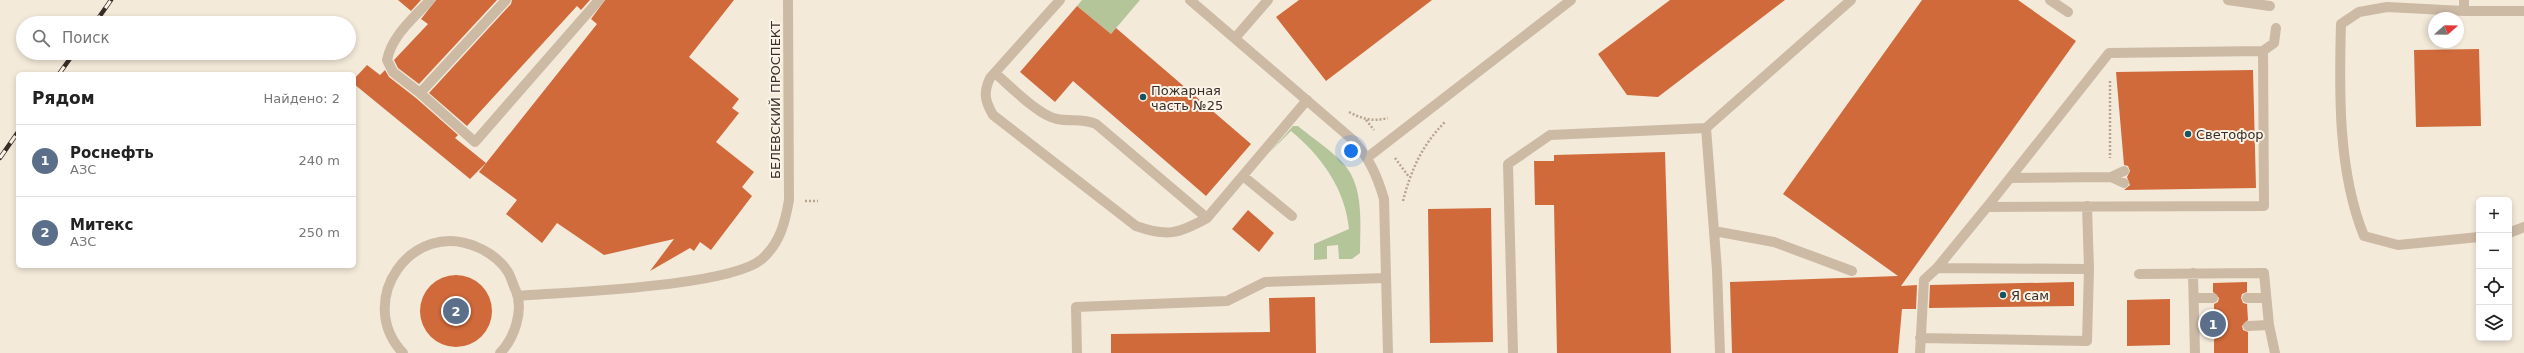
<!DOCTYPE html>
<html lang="ru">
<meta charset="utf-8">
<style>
:root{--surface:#fff;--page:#f6f6f6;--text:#222;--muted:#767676;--line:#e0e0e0;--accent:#b45309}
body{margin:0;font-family:"DejaVu Sans",sans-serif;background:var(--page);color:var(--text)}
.controls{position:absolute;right:12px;bottom:12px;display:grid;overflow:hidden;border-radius:6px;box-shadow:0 2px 6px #0003}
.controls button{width:36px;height:36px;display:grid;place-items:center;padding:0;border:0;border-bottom:1px solid var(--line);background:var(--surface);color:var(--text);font:20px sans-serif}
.compass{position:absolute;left:2428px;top:12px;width:36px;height:36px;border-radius:50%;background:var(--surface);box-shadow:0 2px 6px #0003;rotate:70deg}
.you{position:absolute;left:1351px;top:151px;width:14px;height:14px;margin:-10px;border:3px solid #fff;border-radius:50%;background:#1a73e8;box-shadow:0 0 0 6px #1a73e833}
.badge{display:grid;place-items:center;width:26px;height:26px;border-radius:50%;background:var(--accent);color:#fff;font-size:13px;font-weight:700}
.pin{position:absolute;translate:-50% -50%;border:2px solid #fff;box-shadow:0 1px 4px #0006}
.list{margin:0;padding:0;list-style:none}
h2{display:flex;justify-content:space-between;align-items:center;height:52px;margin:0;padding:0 16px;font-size:17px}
h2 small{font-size:13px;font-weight:400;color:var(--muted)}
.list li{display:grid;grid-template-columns:26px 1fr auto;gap:12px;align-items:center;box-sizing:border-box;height:72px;padding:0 16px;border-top:1px solid var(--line)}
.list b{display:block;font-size:15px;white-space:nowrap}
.list p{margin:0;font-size:13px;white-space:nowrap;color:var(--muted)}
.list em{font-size:13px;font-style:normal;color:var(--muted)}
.icon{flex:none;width:22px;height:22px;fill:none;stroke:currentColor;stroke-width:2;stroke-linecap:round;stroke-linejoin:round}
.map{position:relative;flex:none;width:2524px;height:353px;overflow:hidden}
.search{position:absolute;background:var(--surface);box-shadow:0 2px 6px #0003;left:16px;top:16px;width:340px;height:44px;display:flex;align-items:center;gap:10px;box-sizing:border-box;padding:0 14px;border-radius:22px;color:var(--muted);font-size:15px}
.panel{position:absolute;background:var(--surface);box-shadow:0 2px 6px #0003;left:16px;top:72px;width:340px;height:196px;border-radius:6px}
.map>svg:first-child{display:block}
.green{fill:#b3c599}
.building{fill:#d16a3b}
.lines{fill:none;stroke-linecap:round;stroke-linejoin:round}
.path{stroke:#b9a48f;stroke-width:2.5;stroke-dasharray:2 2;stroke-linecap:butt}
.service{stroke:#cdbaa5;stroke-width:10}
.minor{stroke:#cdbaa5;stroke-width:10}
.tertiary{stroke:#cdbaa5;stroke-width:10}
.rail-casing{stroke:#382e27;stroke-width:4.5}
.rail{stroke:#fbf3e7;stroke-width:3;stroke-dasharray:9;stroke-linecap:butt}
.poi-dot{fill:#18545e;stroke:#fbf3e7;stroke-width:1.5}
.labels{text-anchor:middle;stroke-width:4;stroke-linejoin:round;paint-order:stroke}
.poi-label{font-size:13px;fill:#382e27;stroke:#fbf3e7;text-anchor:start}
.street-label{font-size:13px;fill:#382e27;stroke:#fbf3e7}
</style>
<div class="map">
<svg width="2524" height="353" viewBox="0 0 2524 353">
<rect width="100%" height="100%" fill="#f4eada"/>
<path class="green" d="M1082 0H1140L1111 34 1077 6Z
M1293 126H1298C1311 137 1338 155 1347 168 1364 191 1360 226 1360 253L1352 259H1339L1338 245 1327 246V259L1314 260V244L1349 229C1345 188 1321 156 1291 131L1269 153Z"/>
<path class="building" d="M398 0H421L411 11Z
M436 0H497L419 84 398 68 394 60 428 24 421 19Z
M512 0H590L581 10 577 6 467 126 429 93 511 4Z
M605 0H734L689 57 739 99 732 108 739 113 716 142 754 172 742 187 752 196 711 250 700 242 694 251 690 248 650 271 674 239 604 255 557 223 542 243 506 214 517 200 479 172 597 24 591 19Z
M1299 0H1432L1326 81 1276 17Z
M1670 0H1785L1658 97 1627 95 1598 54Z
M1922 0H2018L2076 41 1901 286 1917 285 1916 309H1902L1898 353H1732L1730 282 1898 276 1783 194Z
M1077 6 1111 34 1116 28 1251 144 1206 196 1073 81 1055 102 1020 72Z
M2479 49 2481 126 2416 127 2414 50Z
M367 65 380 75 385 70 389 77 416 98 458 135 455 138 486 163 470 179 354 84V79Z
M2253 70 2256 188 2124 190 2130 185 2127 177 2130 171 2128 166 2124 165 2116 72Z
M1665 152 1671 353H1557L1554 205H1535L1534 161H1554V155Z
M1491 208 1493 342 1430 343 1428 209Z
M1248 210 1274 233 1259 252 1232 229Z
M420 311a36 36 0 1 1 72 0a36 36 0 1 1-72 0Z
M2074 282V306L1929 308 1930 285Z
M2247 282V292L2242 294 2241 298 2243 303 2247 304 2248 320 2242 326 2243 330 2248 332V353H2214V332L2220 326 2219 322 2214 320V304L2218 302 2219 298 2213 292V283Z
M1315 297 1316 353H1111V334L1270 332 1269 298Z
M2170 299V345L2127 346V300Z"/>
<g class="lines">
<path class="path" d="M2110 81V158
M1349 112C1362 119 1373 122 1388 118
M1366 120 1374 130
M1395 158 1409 177
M805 201H818
M1403 201C1411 170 1422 145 1445 122"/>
<path class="service" d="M430 0C414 18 392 35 387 60L393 72 420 93 475 142 599 0
M1060 0 990 78C983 93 985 101 993 115L1136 226C1167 237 1178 234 1207 218L1307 100
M2050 0 2068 12
M2228 0 2270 6
M2464 11V0
M1235 38 1268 0
M2263 51 2274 43 2276 28
M995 73C1009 85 1039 116 1057 119 1071 122 1082 118 1096 124L1207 218
M420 93 506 0
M1243 176 1292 216
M2111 177 2124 171
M2010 178 2111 177 2124 183
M2087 206 2089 269
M1714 231 1774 242 1852 271
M2509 233 2524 227
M2479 237 2398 245 2364 236C2338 172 2339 93 2341 24L2359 12 2387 7 2464 11H2524
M1937 268 1987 207 2264 206 2263 51 2109 53 1987 207
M2193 273 2195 353
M2139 274 2264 273 2269 325 2275 353
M518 296C566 292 730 287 762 259 780 243 785 223 789 200
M2194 298H2213
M2247 298H2266
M2248 326 2269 325
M2195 327 2214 326
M1513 352 1508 164 1550 135 1706 128
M403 353C354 301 412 218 477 247 489 252 501 261 508 272 511 277 513 285 516 291 524 311 514 339 500 353
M1077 353 1076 307 1227 301 1265 282 1386 278
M1720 353 1717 270 1706 128 1851 0
M1920 353 1924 280 1937 268 2089 269 2087 341 1920 338"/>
<path class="minor" d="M788 0 789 200
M1368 157 1571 0"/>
<path class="tertiary" d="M1190 0 1353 140C1369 158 1377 175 1384 199L1388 353"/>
<g class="rail-casing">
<path id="rail" d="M95 23 111 0
M59 74 74 53
M0 158 18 132"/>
</g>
<use href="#rail" class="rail"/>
</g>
<g class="poi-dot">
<circle cx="1143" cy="97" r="4"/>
<circle cx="2188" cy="134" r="4"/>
<circle cx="2003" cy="295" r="4"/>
</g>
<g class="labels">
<g class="poi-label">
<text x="1151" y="95">Пожарная<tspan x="1151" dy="15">часть №25</tspan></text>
<text x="2196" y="139">Светофор</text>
<text x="2011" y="300">Я сам</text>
</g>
<g class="street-label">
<text transform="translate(775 100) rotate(-90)" y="5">БЕЛЕВСКИЙ ПРОСПЕКТ</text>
</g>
</g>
</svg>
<div class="controls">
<button>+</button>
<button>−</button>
<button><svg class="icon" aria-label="locate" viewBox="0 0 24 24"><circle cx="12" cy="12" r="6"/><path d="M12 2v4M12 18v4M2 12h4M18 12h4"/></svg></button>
<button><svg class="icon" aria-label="layers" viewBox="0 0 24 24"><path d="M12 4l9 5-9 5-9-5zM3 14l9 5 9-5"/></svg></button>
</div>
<svg class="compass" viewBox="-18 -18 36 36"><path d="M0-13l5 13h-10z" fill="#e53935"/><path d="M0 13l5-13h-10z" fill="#767676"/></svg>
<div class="you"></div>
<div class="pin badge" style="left:2213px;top:324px;background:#5c6f8a">1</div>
<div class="pin badge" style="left:456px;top:311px;background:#5c6f8a">2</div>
<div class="search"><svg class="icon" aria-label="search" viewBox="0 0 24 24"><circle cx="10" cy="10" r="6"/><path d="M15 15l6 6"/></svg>Поиск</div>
<section class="panel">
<h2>Рядом<small>Найдено: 2</small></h2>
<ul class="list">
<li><span class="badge" style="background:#5c6f8a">1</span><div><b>Роснефть</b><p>АЗС</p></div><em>240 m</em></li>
<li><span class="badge" style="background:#5c6f8a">2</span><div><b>Митекс</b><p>АЗС</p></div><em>250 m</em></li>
</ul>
</section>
</div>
